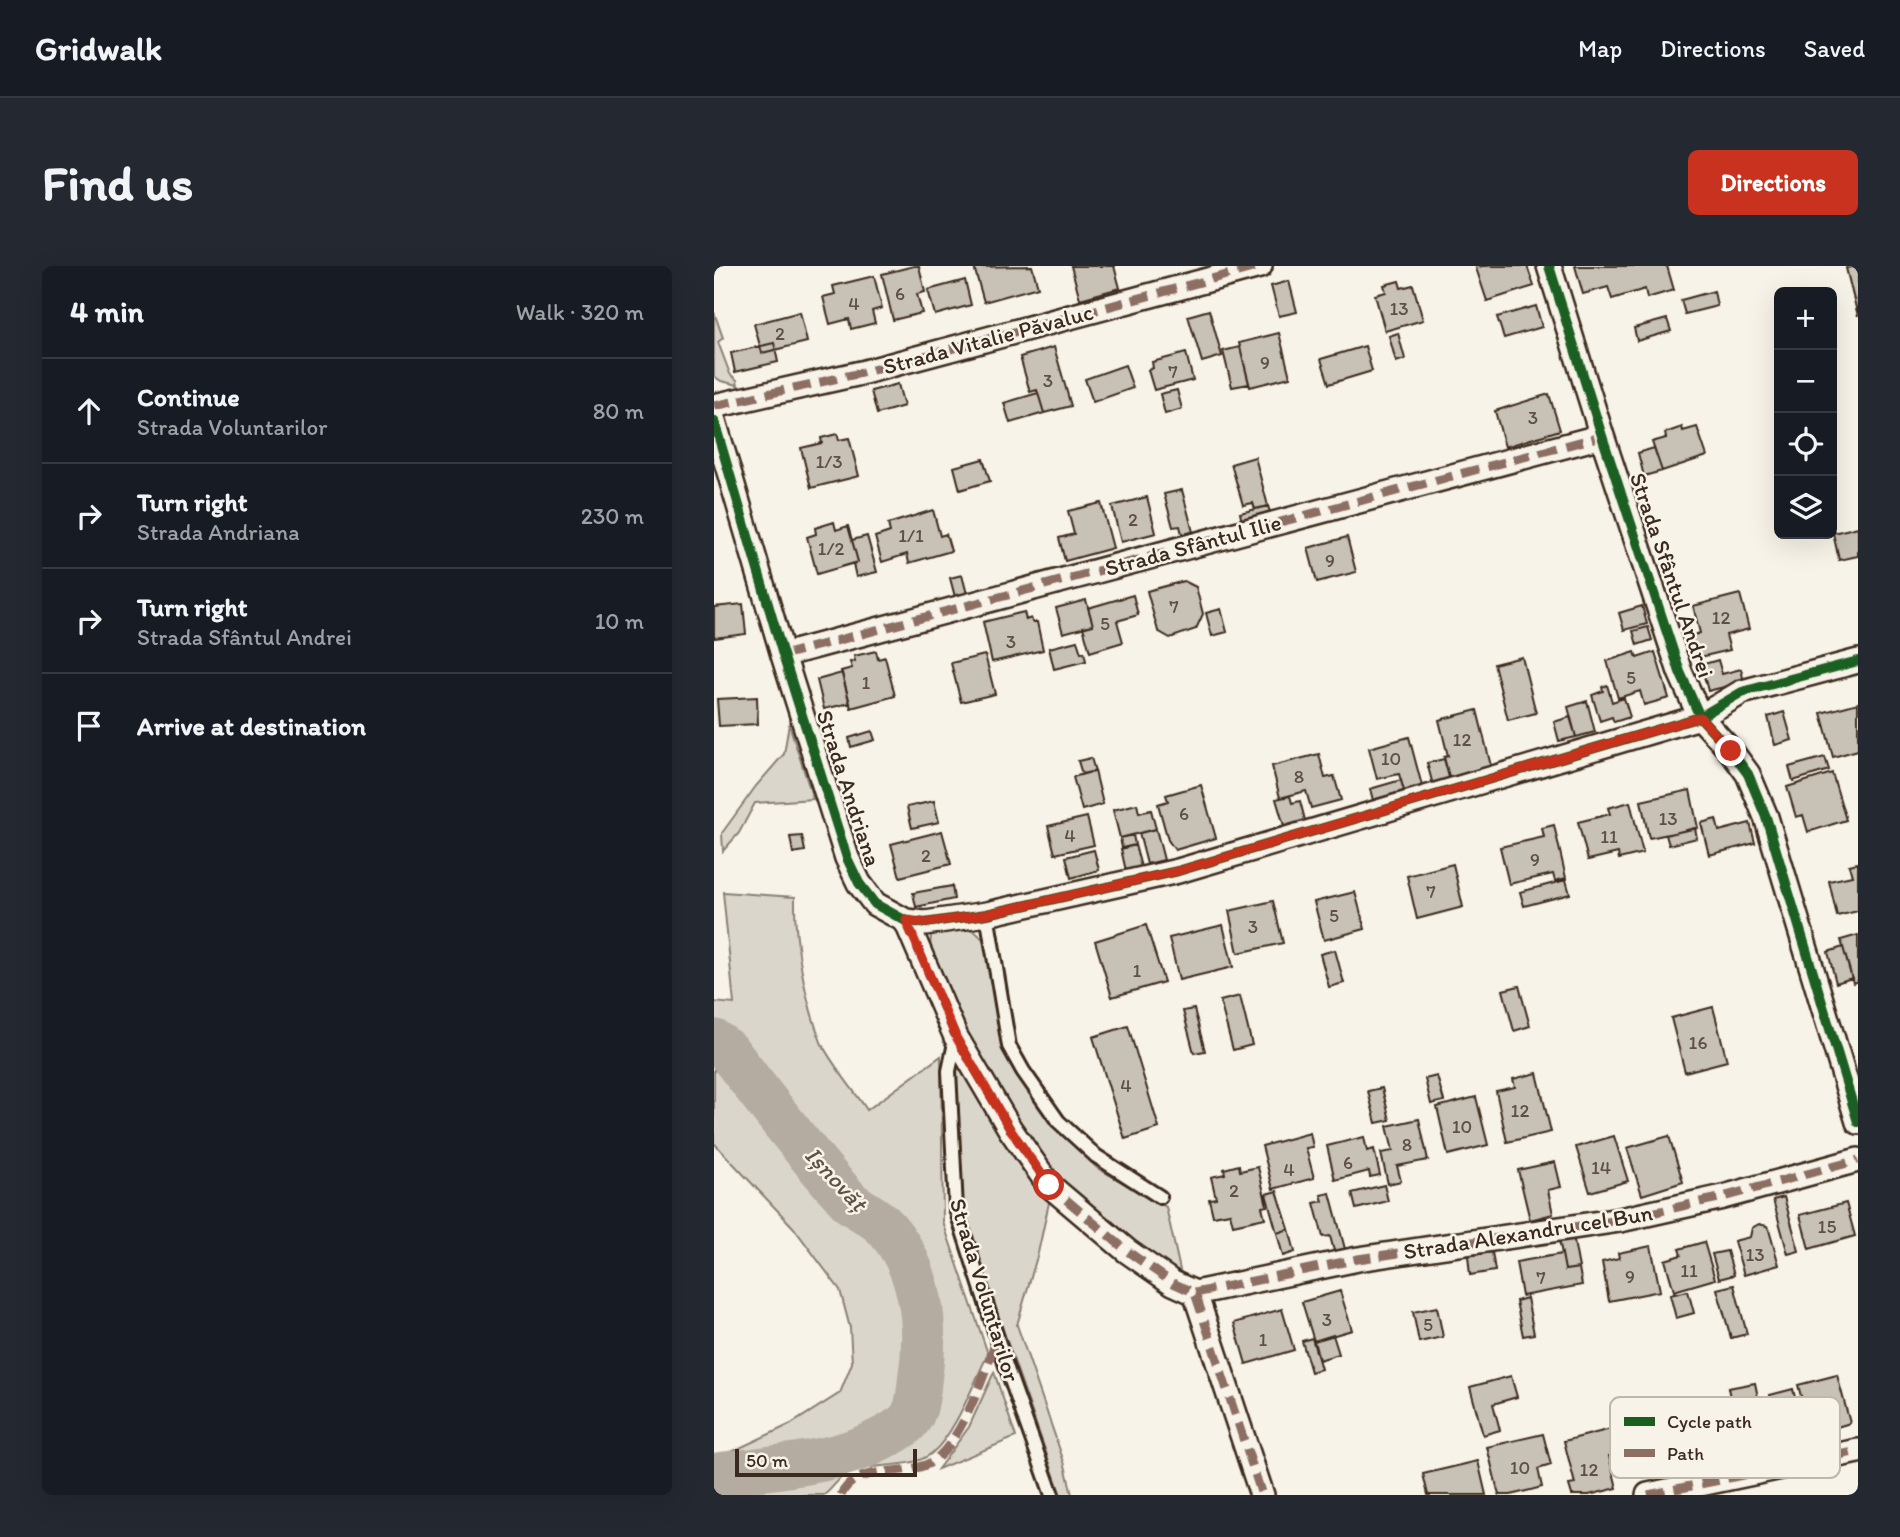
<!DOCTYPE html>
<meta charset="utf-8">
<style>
:root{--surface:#171b24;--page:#242831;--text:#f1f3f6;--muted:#9ea1a6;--line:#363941;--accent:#c8321e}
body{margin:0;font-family:Itim,sans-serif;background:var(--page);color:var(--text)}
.controls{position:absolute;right:21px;top:21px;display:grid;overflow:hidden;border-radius:10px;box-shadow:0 7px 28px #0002}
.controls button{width:63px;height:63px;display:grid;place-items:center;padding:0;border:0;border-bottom:2px solid var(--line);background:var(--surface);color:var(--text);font:35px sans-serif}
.scale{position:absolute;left:21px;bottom:18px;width:182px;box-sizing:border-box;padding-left:7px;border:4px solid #3b2a1e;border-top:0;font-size:19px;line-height:24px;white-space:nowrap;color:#3b2a1e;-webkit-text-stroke:5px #f7f3e8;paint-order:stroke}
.stop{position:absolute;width:21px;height:21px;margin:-16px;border:5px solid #c8321e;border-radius:50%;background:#fff}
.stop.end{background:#c8321e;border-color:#fff;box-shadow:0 2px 7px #0008}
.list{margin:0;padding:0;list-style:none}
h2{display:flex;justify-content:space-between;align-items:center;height:91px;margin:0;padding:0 28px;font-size:30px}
h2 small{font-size:23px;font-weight:400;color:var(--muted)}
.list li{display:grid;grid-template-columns:46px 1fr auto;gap:21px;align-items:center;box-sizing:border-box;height:105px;padding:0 28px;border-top:2px solid var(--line)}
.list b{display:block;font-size:26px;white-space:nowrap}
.list p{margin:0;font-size:23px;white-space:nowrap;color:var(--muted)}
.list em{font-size:23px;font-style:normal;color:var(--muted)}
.icon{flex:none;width:38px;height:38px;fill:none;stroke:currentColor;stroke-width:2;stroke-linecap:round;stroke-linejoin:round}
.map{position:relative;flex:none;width:1144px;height:1229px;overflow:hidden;border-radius:10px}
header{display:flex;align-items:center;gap:42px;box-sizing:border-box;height:98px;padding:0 35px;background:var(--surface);border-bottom:2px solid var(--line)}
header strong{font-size:33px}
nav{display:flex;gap:38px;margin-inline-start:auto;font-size:24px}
.intro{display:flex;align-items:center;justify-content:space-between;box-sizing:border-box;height:168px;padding:0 42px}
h1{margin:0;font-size:49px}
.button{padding:18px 32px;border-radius:10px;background:var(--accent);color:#fff;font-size:24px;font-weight:700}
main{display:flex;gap:42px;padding:0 42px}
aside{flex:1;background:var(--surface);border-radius:10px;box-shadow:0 7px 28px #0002}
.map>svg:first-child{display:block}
.green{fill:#dbd6cb;stroke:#8b8074;stroke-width:2}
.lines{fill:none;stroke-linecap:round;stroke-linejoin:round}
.river{stroke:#b4aca0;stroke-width:44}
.building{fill:#c8c1b6;stroke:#3b2a1e;stroke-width:2}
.lane-casing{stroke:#3b2a1e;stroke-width:18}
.street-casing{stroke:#3b2a1e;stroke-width:28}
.lane{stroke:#f7f3e8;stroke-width:12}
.street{stroke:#f7f3e8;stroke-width:23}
.quiet{stroke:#8d6e63;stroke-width:9;stroke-dasharray:18 9;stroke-linecap:butt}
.cycleway-casing{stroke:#f7f3e8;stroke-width:15}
.cycleway{stroke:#1b5e20;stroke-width:10}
.route{stroke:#c8321e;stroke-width:9}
.labels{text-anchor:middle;stroke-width:5;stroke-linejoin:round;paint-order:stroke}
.number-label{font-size:19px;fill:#5e5044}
.street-label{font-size:23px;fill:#3b2a1e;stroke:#f7f3e8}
.water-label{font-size:24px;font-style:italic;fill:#5f5145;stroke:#f7f3e8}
.key{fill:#f7f3e8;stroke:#bfb7ab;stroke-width:2}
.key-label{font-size:19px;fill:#3b2a1e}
</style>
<header>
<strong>Gridwalk</strong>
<nav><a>Map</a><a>Directions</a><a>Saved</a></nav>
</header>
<div class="intro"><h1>Find us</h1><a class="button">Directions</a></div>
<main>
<aside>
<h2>4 min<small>Walk · 320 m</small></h2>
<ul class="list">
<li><svg class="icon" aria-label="ahead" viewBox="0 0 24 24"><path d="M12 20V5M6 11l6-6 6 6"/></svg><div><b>Continue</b><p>Strada Voluntarilor</p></div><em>80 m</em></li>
<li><svg class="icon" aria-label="right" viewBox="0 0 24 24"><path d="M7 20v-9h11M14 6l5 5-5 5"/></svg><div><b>Turn right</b><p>Strada Andriana</p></div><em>230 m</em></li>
<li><svg class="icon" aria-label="right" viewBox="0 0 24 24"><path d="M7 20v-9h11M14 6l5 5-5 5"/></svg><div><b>Turn right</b><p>Strada Sfântul Andrei</p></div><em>10 m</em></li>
<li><svg class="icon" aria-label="arrive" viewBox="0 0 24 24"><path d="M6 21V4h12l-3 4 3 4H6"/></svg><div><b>Arrive at destination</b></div></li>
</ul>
</aside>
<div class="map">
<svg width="1144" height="1229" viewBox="0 0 1144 1229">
<rect width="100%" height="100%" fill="#f7f3e8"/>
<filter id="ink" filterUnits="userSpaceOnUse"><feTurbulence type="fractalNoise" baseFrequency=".0143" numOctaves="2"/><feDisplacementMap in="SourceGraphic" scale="14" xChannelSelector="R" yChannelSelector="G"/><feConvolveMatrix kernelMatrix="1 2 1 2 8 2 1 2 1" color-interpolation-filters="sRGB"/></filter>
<g filter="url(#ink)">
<path class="green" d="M0 46 9 72 4 76 16 108 23 114 24 119 7 115 0 110Z
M75 458 99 533 41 537 25 567 9 585 8 567 42 520 70 488Z
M9 626 81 631C80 675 91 734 107 776 116 796 140 824 153 844L227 790 229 956 274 1088C260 1116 241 1168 218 1187 197 1204 162 1196 138 1205 124 1210 121 1221 110 1229H0V1194L77 1158 126 1127 138 1097 136 1062 126 1024 79 961 0 877V736L20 738Z
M254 659 270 674 277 696 292 788 341 861 383 902 452 941 468 1013 352 927 263 797 216 684 217 669 240 661Z
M245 790 336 932 324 987 303 1059 351 1199 358 1229H347L249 950 240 814Z
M280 1106 302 1171 224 1203 255 1161Z"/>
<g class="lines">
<path class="river" d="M0 775 13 784C47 829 82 874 119 917 125 923 131 931 137 937 148 945 162 951 172 962 208 1003 214 1060 206 1112 204 1129 204 1149 189 1160 134 1199 64 1200 0 1209"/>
</g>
<path class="building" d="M200 0H205L211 26 203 28 208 47 179 54 168 8Z
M318 0 324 21 270 36 260 1Z
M357 0H400L406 22 366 33Z
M768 0H813L820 20 773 35 762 2Z
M861 0H953L960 24 933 32 931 23 898 33 894 21 869 28Z
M1144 0V50L1132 2Z
M160 10 168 42 158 45 161 57 137 63 135 53 116 58 109 31 121 28 119 20Z
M251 14 257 39 221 49 214 24Z
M575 15 583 46 565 50 557 20Z
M685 15 687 22 699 19 709 54 671 65 661 29 672 26 670 19Z
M1000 25 1003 40 971 48 967 34Z
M822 40 828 61 790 72 783 51Z
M495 44 508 90 488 96 474 50Z
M86 46 93 76 48 87 40 58Z
M953 53 957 65 923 75 920 62Z
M565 67 576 111 536 121 525 77Z
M684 67 691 93 682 96 675 70Z
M60 77 64 96 21 106 17 87Z
M651 80 658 105 615 118 607 93Z
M340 81 357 140 330 147 323 124 316 126 306 91Z
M526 81 535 118 518 121 509 85Z
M472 87 479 114 440 124 434 104 439 102 438 96Z
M411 99 419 122 379 136 371 113Z
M184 118 190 140 163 148 157 125Z
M463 124 468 143 451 148 446 128Z
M324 127 330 147 296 157 290 137Z
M835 128 846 164 791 181 781 145Z
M968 161 969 165 983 161 993 190 948 205 938 176 952 172 951 167Z
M123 168 125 174 135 172 145 210 97 222 87 182 108 177 107 172Z
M940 182 948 205 930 210 924 187Z
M541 191 554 240 541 243 539 237 529 239 517 198Z
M269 193 276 215 246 224 240 201Z
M468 224 479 266 468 268 466 260 459 261 450 228Z
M433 231 442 267 407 276 398 240Z
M387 237 399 282 351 295 345 272 360 268 354 245Z
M554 240 557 249 528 256 526 247Z
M219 244 226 270 232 268 237 285 195 297 193 288 168 296 161 271 176 266 174 258Z
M120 256 122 264 134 260 144 296 103 308 93 271 102 268 101 262Z
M1144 261V290L1125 294 1119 267Z
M153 270 163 306 142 311 139 298 144 296 138 274Z
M633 271 642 306 603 316 594 282Z
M248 309 253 328 241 331 236 312Z
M470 315 482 321 489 348 482 363 456 372 444 365 433 325Z
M1026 328 1035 363 1012 369 1016 384 982 392 977 370 986 367 979 340Z
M419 329 424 349 403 355 409 376 376 386 369 361 379 359 374 342Z
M372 334 379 359 349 367 342 342Z
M29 338 32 368 0 372V341Z
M928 340 933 358 910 364 905 347Z
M507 343 513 366 498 370 492 347Z
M310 346 312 354 317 352 318 356H323L329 384 278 396 269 356Z
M934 361 938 374 923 379 919 365Z
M363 375 367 387 370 386 372 395 340 403 335 382Z
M162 385 164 393 171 391 181 430 137 442 127 405 138 402 136 396 141 395 140 390Z
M921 386 923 392 941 386 955 432 930 439 926 425 904 432 893 395Z
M271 389 281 428 247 436 237 397Z
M808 391 822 447 794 454 780 398Z
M1004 394 1008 408 1027 403 1030 416 994 425 987 399Z
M128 407 136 437 110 443 103 414Z
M893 419 898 436 910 432 916 451 900 456 898 451 886 455 878 429 889 425 888 421Z
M43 431 44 458 5 460 3 433Z
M873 435 881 466 862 471 854 441Z
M1144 437V484L1119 491 1107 447Z
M763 444 778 504 736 515 730 491 734 490 725 454Z
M1070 446 1078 474 1061 479 1054 451Z
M856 451 862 471 845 475 840 456Z
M158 465 161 474 137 481 135 472Z
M695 471 708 520 690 525 685 508 663 513 655 482Z
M605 488 611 512 620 510 627 534 597 542 592 525 566 532 558 500Z
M1111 491 1115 504 1079 515 1075 501Z
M377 492 381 505 368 508 364 495Z
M730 493 736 515 719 519 713 497Z
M381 505 389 538 368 544 359 511Z
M1118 507 1132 554 1094 566 1089 549 1082 551 1073 521Z
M687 514 690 525 659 534 656 523Z
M487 519 502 572 461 584 454 574 444 538 454 535 452 529Z
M976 524 984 562 935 572 927 535Z
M576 530 578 537 586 535 592 558 571 563 562 533Z
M220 535 225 556 198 562 193 541Z
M916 536 929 587 905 593 904 587 874 594 864 556 896 548 894 542Z
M423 538 425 547 437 544 442 563 406 572 399 544Z
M373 551 380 579 341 588 334 560Z
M1002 553 1005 565 1036 557 1041 577 995 589 987 557Z
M840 559 852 612 841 615 839 608 795 618 786 581 830 571 828 562Z
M981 562 983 572 955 579 952 569Z
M442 563 450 594 433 598 425 567Z
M228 565 237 598 186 611 177 578Z
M419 569 421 579 408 582 406 572Z
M88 570 91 585 79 587 76 571Z
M421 579 427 601 412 605 407 583Z
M380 584 385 604 357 612 352 591Z
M1144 597V645L1123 650 1115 615 1138 610 1135 599Z
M739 598 749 641 703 653 693 610Z
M852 614 856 628 810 640 806 626Z
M238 620 240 633 202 641 199 627Z
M641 626 651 663 610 674 600 636Z
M559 635 569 677 524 687 515 645Z
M432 659 450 716 398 731 381 675Z
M509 659 519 701 465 714 455 672Z
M1144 669V715L1139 717 1127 674Z
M1129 681 1138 712 1122 717 1114 686Z
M621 684 630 717 615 721 606 688Z
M805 720 816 760 800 765 789 724Z
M526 730 538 779 519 784 506 735Z
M999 741 1013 795 971 806 957 752Z
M480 743 491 785 480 787 469 745Z
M414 760 445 862 411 873 379 771Z
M823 807 837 866 793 876 782 825 801 821 799 813Z
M723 810 730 835 717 838 711 813Z
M668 822 676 854 662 857 654 825Z
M762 831 774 879 734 889 723 841Z
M705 853 714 894 683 900 687 915 674 918 667 887 679 885 673 860Z
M596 867 599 881 592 882 600 912 559 923 548 880Z
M900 870 914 915 876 926 862 881Z
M955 870 969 916 928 929 913 882Z
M650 871 653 885 660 883 666 909 656 911 655 905 621 914 613 880Z
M841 896 847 921 834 924 839 948 816 954 804 904Z
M525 899 526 905 544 901 553 940 548 941 551 952 519 959 516 947 499 950 495 933 502 932 497 911 511 908 510 903Z
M670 919 674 935 642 943 638 927Z
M563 925 575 963 563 967 552 928Z
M616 927 631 983 620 985 616 970 609 971 600 937 609 935 607 929Z
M1070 931 1085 985 1074 988 1059 934Z
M1132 937 1141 970 1095 983 1086 949Z
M1045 958 1053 960 1055 964 1065 999 1030 1009 1020 975 1036 971 1038 962Z
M575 963 581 986 569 990 563 967Z
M859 970 865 1002 851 1004 845 973Z
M990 976 1001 1013 960 1025 951 994 967 989 965 983Z
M937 980 946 1025 895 1035 888 996 905 992 904 987Z
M1013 985 1020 1009 1005 1013 998 988Z
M778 986 781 1005 756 1009 754 990Z
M848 988 851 1004 865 1002 868 1019 808 1030 802 996Z
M1020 1019 1033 1068 1017 1072 1003 1023Z
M626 1025 638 1064 600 1075 588 1036Z
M974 1025 980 1047 962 1052 956 1029Z
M813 1032 820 1068 809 1070 802 1035Z
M723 1041 729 1071 705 1076 699 1046Z
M568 1043 580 1084 532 1098 520 1057Z
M619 1069 625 1088 605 1094 600 1075Z
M598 1072 607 1103 597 1106 588 1075Z
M1123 1109 1136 1157 1123 1161 1121 1154 1095 1161 1084 1119Z
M797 1110 803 1131 779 1138 786 1164 769 1169 756 1121Z
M1041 1117 1046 1141 1052 1139 1054 1151 1022 1158 1014 1122Z
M1079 1123 1083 1140 1079 1142 1090 1185 1072 1190 1056 1129Z
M897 1163 903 1188 895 1190 903 1222 875 1229H858L855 1219 861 1218 850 1175Z
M829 1168 837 1199 824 1203 828 1221 797 1229H785L773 1181Z
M764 1195 772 1229H714L709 1208Z"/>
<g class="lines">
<g class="lane-casing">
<path id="lane" d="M273 648 295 780 309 805 344 855 382 890 446 931
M242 772 235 805 242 943 293 1103 338 1229"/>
</g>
<g class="street-casing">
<path id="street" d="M835 0 888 170 966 406 986 451 1017 485 1034 508 1052 551 1144 856
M0 140 147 107 546 0
M0 155 69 389 133 592 145 617 161 638 192 655 211 657 273 648 464 605 986 451 1028 426 1144 395
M69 389 888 170
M192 655 242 771 296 863 335 919 413 985 459 1017 481 1027 548 1229
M481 1027 644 993 906 954 1009 931 1144 894
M934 1229 1144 1185"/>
</g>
<use href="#lane" class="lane"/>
<use href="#street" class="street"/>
<path class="quiet" d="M0 140 147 107 546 0
M69 389 888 170
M192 655 242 771 296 863 335 919 413 985 459 1017 481 1027 548 1229
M481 1027 644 993 906 954 1009 931 1144 894
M127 1229C144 1195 192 1213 219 1195 247 1177 273 1103 283 1071
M934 1229 1144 1185"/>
<g class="cycleway-casing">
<path id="cycleway" d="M835 0 888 170 966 406 986 451 1017 485 1034 508 1052 551 1144 856
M0 155 69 389 133 592 145 617 161 638 192 655 211 657 273 648 464 605 986 451 1028 426 1144 395"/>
</g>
<use href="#cycleway" class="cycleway"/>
</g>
</g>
<g class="lines" filter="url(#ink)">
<path class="route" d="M335 919 296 863 242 771 192 654 211 657 273 648 464 605 986 451 1017 485"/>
</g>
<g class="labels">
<g class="number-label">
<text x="186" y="34">6</text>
<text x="140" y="44">4</text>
<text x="685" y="49">13</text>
<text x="66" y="74">2</text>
<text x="551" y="103">9</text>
<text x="459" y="112">7</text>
<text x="334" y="121">3</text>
<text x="819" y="158">3</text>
<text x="115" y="202">1/3</text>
<text x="419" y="260">2</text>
<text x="197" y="276">1/1</text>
<text x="117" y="289">1/2</text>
<text x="616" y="301">9</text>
<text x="460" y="347">7</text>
<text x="1007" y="358">12</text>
<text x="391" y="364">5</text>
<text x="297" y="382">3</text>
<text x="917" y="418">5</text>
<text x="152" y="423">1</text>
<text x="748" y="480">12</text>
<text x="677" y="499">10</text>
<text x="585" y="517">8</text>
<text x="470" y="554">6</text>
<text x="954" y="559">13</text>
<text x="356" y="576">4</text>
<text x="895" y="577">11</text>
<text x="212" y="596">2</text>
<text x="821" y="600">9</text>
<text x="717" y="632">7</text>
<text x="620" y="656">5</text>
<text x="539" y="667">3</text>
<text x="423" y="711">1</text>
<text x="984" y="783">16</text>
<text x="412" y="826">4</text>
<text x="806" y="851">12</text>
<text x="748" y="867">10</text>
<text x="693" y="885">8</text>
<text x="634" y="903">6</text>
<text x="887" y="908">14</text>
<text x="575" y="910">4</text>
<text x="520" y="931">2</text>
<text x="1113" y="967">15</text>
<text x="1041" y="995">13</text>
<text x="975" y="1011">11</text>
<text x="916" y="1017">9</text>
<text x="827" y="1018">7</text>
<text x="613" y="1060">3</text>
<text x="714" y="1065">5</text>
<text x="549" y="1080">1</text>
<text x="806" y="1208">10</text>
<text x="875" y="1210">12</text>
</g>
<g class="street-label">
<text transform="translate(274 73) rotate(-15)" y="8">Strada Vitalie Păvaluc</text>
<text transform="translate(479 279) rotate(-15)" y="8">Strada Sfântul Ilie</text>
<text transform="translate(958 309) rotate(71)" y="8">Strada Sfântul Andrei</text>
<text transform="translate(135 522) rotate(72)" y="8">Strada Andriana</text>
<text transform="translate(814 966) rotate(-9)" y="8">Strada Alexandru cel Bun</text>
<text transform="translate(271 1024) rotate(73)" y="8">Strada Voluntarilor</text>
</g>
<g class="water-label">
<text transform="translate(122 913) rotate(47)" y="8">Ișnovăț</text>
</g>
</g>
<rect x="896" y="1131" width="230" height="81" rx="10" class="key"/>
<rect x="910" y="1151" width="31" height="9" fill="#1b5e20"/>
<rect x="910" y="1183" width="31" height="8" fill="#8d6e63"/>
<g class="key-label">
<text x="953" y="1162">Cycle path</text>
<text x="953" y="1194">Path</text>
</g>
</svg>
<div class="controls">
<button>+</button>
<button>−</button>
<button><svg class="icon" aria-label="locate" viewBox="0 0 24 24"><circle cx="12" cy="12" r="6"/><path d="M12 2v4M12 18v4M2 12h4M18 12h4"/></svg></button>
<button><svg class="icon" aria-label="layers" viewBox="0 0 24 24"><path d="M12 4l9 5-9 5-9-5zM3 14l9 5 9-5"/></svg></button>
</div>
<div class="scale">50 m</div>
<div class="stop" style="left:335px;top:919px"></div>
<div class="stop end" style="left:1017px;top:485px"></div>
</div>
</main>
